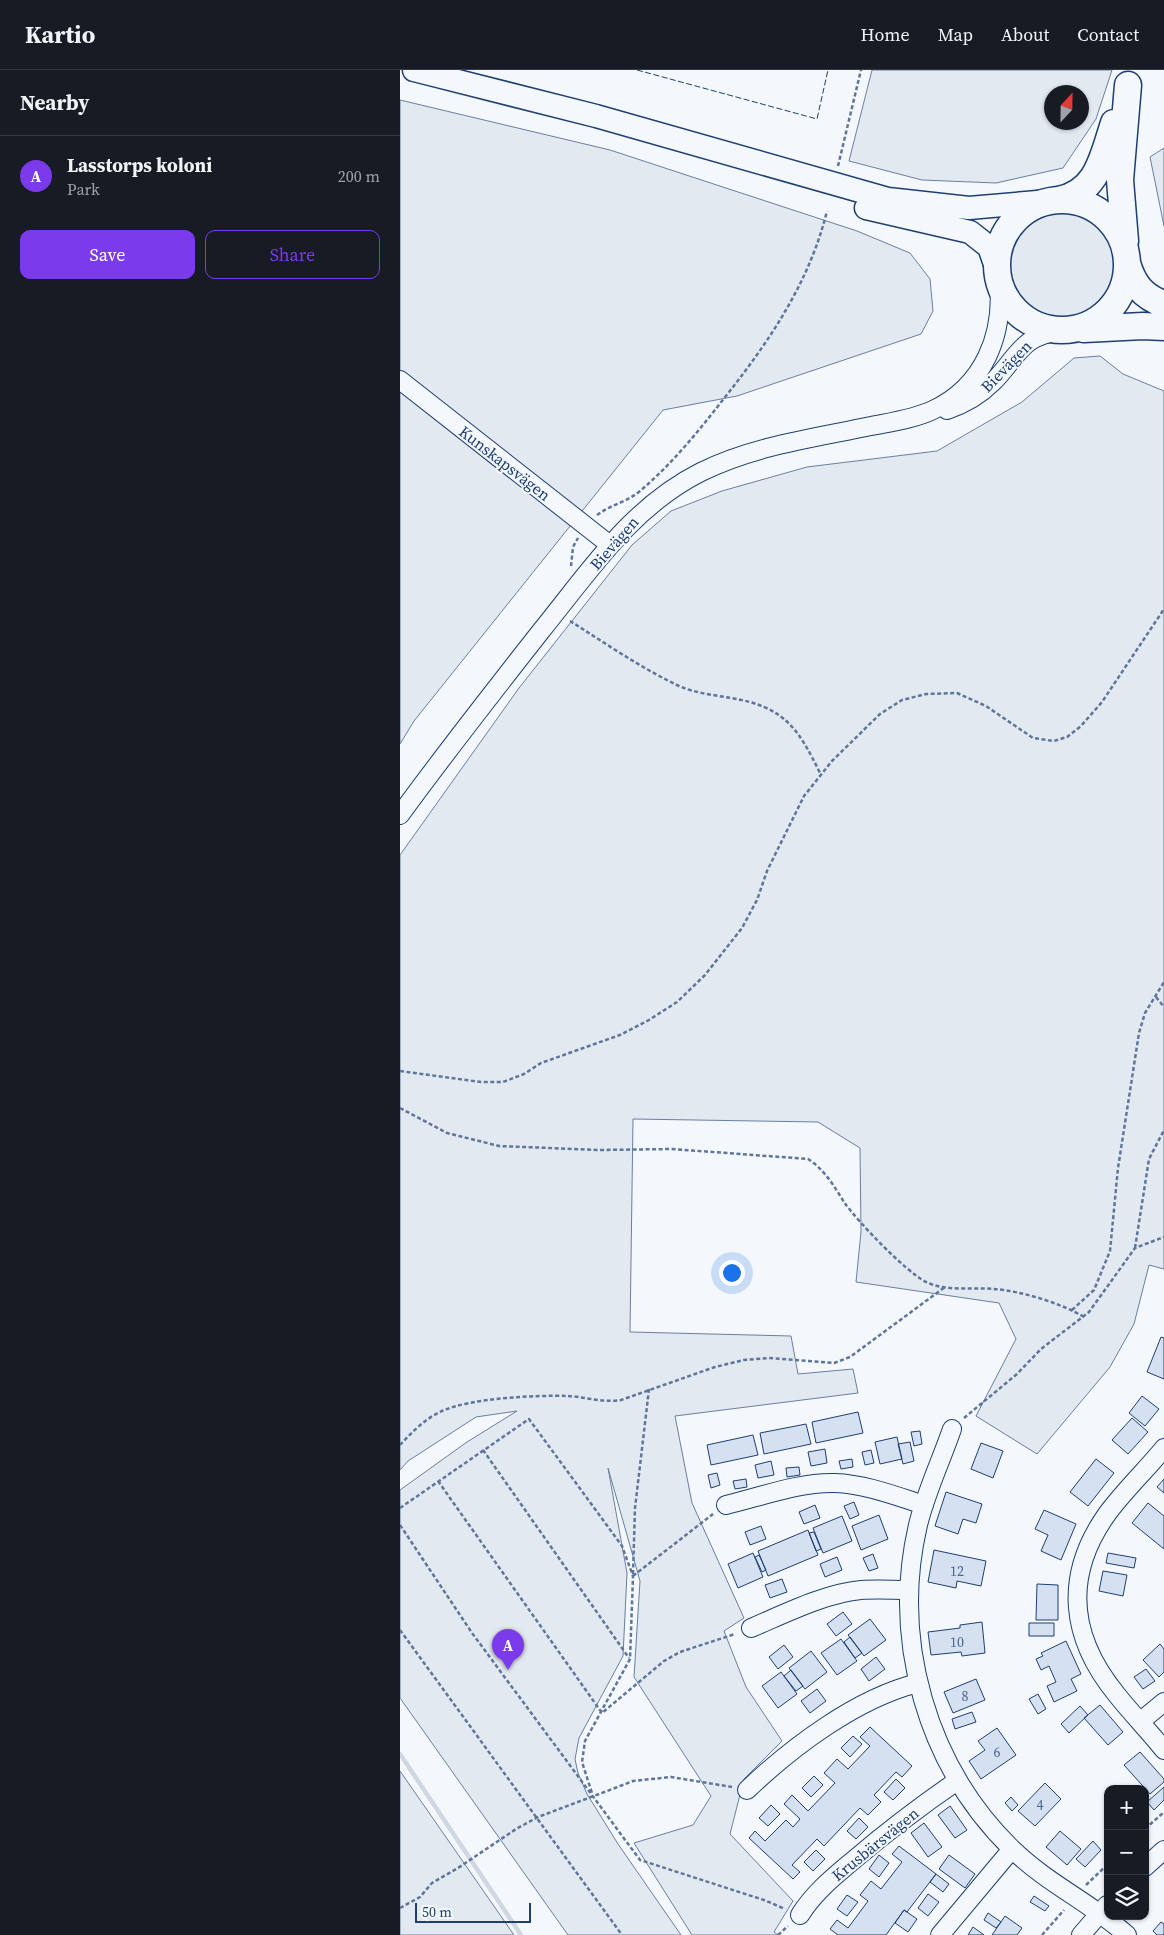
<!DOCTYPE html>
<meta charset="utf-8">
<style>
:root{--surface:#171b24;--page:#242831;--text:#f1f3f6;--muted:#9ea1a6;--line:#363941;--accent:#7c3aed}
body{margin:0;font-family:"Source Serif 4",serif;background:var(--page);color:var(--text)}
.controls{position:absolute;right:15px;bottom:15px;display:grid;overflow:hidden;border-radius:10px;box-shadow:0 1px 4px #0004}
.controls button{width:45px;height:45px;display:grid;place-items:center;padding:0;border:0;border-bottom:1px solid var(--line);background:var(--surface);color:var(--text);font:25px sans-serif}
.compass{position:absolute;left:644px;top:15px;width:45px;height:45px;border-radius:50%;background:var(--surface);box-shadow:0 1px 4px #0004;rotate:22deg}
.scale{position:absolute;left:15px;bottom:12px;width:116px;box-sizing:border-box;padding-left:5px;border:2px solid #1d3f73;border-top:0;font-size:14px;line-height:18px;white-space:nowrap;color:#1d3f73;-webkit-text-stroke:4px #f4f7fb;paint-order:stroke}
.you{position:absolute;left:331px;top:1202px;width:18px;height:18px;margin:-12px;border:4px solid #fff;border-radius:50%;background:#1a73e8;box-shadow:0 0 0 8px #1a73e833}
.badge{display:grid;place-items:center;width:32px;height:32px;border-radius:50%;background:var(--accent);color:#fff;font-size:16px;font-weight:700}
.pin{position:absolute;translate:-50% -41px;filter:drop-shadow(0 1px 2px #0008)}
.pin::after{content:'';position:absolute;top:26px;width:18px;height:15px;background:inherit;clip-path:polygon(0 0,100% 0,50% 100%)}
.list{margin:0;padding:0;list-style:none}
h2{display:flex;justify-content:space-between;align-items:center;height:65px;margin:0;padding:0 20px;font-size:21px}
h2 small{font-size:16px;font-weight:400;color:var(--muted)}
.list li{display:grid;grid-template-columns:32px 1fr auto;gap:15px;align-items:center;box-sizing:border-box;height:80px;padding:0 20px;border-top:1px solid var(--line)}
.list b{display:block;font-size:19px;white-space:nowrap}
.list p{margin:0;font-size:16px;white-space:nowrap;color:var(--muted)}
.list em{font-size:16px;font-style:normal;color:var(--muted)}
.actions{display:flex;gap:10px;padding:15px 20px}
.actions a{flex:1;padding:11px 0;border:1px solid var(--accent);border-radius:10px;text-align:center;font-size:18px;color:var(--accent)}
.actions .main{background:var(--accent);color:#fff}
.icon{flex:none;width:28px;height:28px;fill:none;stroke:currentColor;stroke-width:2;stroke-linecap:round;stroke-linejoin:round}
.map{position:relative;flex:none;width:764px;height:1865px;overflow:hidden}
header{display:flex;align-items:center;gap:30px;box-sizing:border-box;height:70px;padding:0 25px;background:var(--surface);border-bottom:1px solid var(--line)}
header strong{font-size:24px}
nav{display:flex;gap:28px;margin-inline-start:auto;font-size:18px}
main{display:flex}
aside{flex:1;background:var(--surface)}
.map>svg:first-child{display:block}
.green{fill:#e3e9f0;stroke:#687fa3;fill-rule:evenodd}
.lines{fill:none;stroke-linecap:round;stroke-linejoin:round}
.stream{stroke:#cfd7e4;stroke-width:4.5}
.building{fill:#d5e0f0;stroke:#1d3f73}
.minor-casing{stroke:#1d3f73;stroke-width:20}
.major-casing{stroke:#1d3f73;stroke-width:25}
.highway-casing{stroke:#1d3f73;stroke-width:29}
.path{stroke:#5e769c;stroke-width:2.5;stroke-dasharray:4 2.5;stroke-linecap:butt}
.minor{stroke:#f4f7fb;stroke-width:18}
.major{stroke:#f4f7fb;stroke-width:22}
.highway{stroke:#f4f7fb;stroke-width:26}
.fence{stroke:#1d3f73;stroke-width:1;stroke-dasharray:6 2.5;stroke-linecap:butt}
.labels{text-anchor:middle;stroke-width:4;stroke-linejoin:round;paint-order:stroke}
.number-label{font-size:14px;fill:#4b6792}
.street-label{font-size:16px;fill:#1d3f73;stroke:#f4f7fb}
</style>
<header>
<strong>Kartio</strong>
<nav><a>Home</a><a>Map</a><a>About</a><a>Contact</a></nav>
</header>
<main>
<aside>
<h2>Nearby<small></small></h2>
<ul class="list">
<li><span class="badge">A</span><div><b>Lasstorps koloni</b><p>Park</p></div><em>200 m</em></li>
</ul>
<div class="actions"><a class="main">Save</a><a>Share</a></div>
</aside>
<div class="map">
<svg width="764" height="1865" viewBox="0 0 764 1865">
<rect width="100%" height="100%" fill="#f4f7fb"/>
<path class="green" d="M472 0H712L696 49 663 98 596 113 522 110 449 91ZM652 22H682V52H652Z
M0 30 210 80 457 161 510 183 530 209 533 241 521 264 337 326 263 340 14 651 0 674Z
M764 78V156L750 87Z
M610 195a52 52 0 1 1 104 0a52 52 0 1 1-104 0Z
M700 286 723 304 764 321V1199L749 1195 734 1254 710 1297 637 1384 576 1346 616 1269 599 1233 456 1212 461 1162 460 1078 418 1052 233 1049 230 1262 391 1266 398 1304 453 1299 458 1323 275 1346 292 1433 344 1548 324 1561 346 1617 382 1671 344 1709 330 1764 393 1831 374 1862 378 1865H292L234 1773 293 1755 311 1726 234 1607 240 1511 208 1398 227 1503 223 1586 179 1668 175 1689 178 1703 187 1724 218 1774 281 1865H168L0 1628V1420L67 1372 117 1341 76 1347 8 1391 0 1400V785L119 618 232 475 271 441 322 421 407 397 537 381 622 332 674 288Z
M0 1701 114 1865H0Z"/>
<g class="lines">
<path class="stream" d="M0 1684 121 1865"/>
</g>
<path class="building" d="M761 1267 764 1268V1309L747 1302Z
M742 1326 759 1339 745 1356 729 1343Z
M458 1342 463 1363 416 1373 412 1352Z
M732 1348 748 1362 728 1384 712 1370Z
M406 1354 411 1374 364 1384 360 1363Z
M520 1361 522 1374 514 1376 511 1362Z
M353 1365 358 1385 311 1395 307 1375Z
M497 1367 502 1389 480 1394 475 1372Z
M510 1372 514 1391 503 1394 498 1374Z
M581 1373 603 1381 593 1408 571 1399Z
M425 1379 427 1393 411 1396 408 1382Z
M471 1380 474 1393 465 1395 462 1382Z
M452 1389 453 1397 441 1399 439 1391Z
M696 1389 714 1403 688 1436 670 1422Z
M371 1391 374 1405 358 1408 355 1395Z
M399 1397 400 1405 387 1407 386 1398Z
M317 1403 320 1415 311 1418 308 1405Z
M346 1409 347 1417 335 1419 333 1411Z
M764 1409V1423L757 1417Z
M546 1422 582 1434 576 1453 563 1449 558 1464 535 1456Z
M454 1432 459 1445 450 1449 444 1436Z
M748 1433 764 1446V1479L732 1453Z
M415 1435 420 1448 404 1454 399 1442Z
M644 1440 676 1454 661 1490 641 1481 648 1465 635 1459Z
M479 1445 488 1469 461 1480 452 1456Z
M442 1446 452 1471 423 1483 413 1458Z
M361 1456 366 1469 350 1475 345 1462Z
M408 1460 418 1485 368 1506 358 1481Z
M414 1462 421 1479 416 1481 409 1463Z
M534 1480 586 1491 581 1516 557 1511 556 1518 528 1512Z
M353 1483 363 1507 338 1518 328 1494Z
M708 1483 736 1488 734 1498 706 1493Z
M473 1484 478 1498 469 1501 463 1488Z
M359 1485 366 1500 362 1502 355 1487Z
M437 1487 442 1500 425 1507 420 1494Z
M703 1501 727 1505 723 1526 699 1521Z
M382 1509 387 1522 370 1528 365 1515Z
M637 1514 658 1515V1550H636Z
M443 1542 452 1554 436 1566 427 1554Z
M470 1549 486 1570 464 1586 448 1565Z
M582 1552 585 1583 562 1586 561 1582 531 1585 528 1562 560 1558V1555Z
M629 1553H654V1566H629Z
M450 1567 462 1583 455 1588 444 1572Z
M441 1569 457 1591 437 1605 421 1583Z
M666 1571 681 1604 671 1609 677 1621 654 1632 647 1616 656 1612 649 1596 641 1600 636 1589 643 1586 641 1583Z
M760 1574 764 1579V1602L759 1607 743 1590Z
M384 1575 393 1587 378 1599 369 1587Z
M411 1581 427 1602 405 1619 389 1598Z
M476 1587 485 1599 469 1611 461 1599Z
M746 1599 755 1611 743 1619 734 1607Z
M391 1600 403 1616 396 1621 384 1606Z
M381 1602 397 1624 378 1638 362 1616Z
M576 1609 585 1630 553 1643 544 1622Z
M417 1619 426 1631 410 1643 401 1631Z
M638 1624 646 1639 638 1644 629 1629Z
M700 1635 723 1662 708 1675 684 1648Z
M680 1636 688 1645 669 1663 661 1654Z
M572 1642 576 1652 555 1659 552 1649Z
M470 1657 512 1696 502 1707 496 1702 474 1725 481 1732 468 1745 460 1738 424 1776 417 1769 392 1795 400 1802 393 1809 349 1768 355 1761 365 1771 386 1750 393 1757 400 1749 384 1734 392 1725 408 1741 435 1713 424 1703 437 1689 448 1699 470 1676 460 1667Z
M597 1658 616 1685 581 1709 569 1691 585 1680 578 1671Z
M453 1666 462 1674 450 1687 441 1678Z
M740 1682 764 1709V1712L750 1724 724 1695Z
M414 1706 423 1715 411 1727 402 1718Z
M496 1709 505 1718 493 1730 484 1722Z
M645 1713 661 1729 635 1756 618 1741Z
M764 1717V1730L754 1740 747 1732Z
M611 1727 618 1735 612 1741 605 1733Z
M371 1735 380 1744 368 1756 359 1748Z
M550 1736 567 1760 555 1768 538 1745Z
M459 1748 468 1757 456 1769 447 1761Z
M524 1753 542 1777 528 1787 511 1763Z
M660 1761 681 1779 667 1795 646 1777Z
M693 1771 701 1780 685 1797 676 1789Z
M499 1776 536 1804 507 1842 504 1840 486 1865H438L430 1859 437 1850 448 1858 468 1831 460 1825 471 1811 481 1819 502 1792 492 1784Z
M416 1780 425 1789 413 1801 404 1792Z
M479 1785 489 1793 479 1807 469 1799Z
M549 1785 575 1804 565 1818 539 1799Z
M536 1804 549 1814 543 1822 530 1812Z
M528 1824 539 1832 528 1846 518 1838Z
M447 1825 458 1832 447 1846 437 1839Z
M634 1826 649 1836 645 1841 630 1832Z
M504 1840 517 1849 508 1862 495 1853Z
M588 1843 601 1852 596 1858 584 1850Z
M605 1846 622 1858 617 1865H592Z
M761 1852 764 1854V1865H757L753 1861Z
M573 1857 584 1865H568Z"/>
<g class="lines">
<g class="minor-casing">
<path id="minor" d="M0 310 210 475
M547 340C565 334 580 325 593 312 617 288 621 265 661 261
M0 745C45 683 93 622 141 561 189 502 231 437 301 402 353 376 414 368 471 356 491 352 514 349 533 340 584 316 604 265 599 212
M552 1359C541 1391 526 1422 518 1455 491 1571 527 1696 612 1779 648 1814 691 1833 727 1865
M764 1378C746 1400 723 1422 707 1444 663 1506 670 1568 717 1625 732 1644 749 1661 764 1680
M326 1435C360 1427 399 1412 435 1413 465 1414 496 1426 524 1435
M351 1558C384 1544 426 1523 461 1520 477 1519 493 1520 508 1520
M741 1651 764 1632
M347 1720C392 1677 457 1628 518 1613
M745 1797 764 1780
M400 1845C414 1822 436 1805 456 1788 489 1760 522 1735 557 1711
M540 1865 612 1779
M681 1865 707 1835"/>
</g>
<g class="major-casing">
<path id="major" d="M14 0 196 46 488 129 569 138 649 131
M466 138 570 162 589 177 597 200"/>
</g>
<g class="highway-casing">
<path id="highway" d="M597 195a65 65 0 1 1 130 0a65 65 0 1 1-130 0Z
M658 130C698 123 703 86 714 53
M725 171 720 110 728 15
M727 193C733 214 743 227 764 234
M684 259 743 256 764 257"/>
</g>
<path class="path" d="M438 96 461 0
M197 445C210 435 227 432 240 421 271 395 297 363 322 331 368 273 409 214 427 141
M171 496 173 477 178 468
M170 551C205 573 241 598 279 616 295 623 314 625 331 628 385 637 398 658 421 705
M756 927 764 937
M0 1001 81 1012H103L124 1004 141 993 220 965 249 950 277 932 305 905 342 858 357 830 367 801 404 726 432 691 480 644 502 630 526 624 557 623 586 636 633 668 654 671 667 667 681 656 702 632 764 539
M0 1038 47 1063 99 1076 199 1080 272 1079 408 1089C424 1099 434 1116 444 1132 458 1152 505 1201 526 1212 547 1222 571 1217 594 1219 621 1221 661 1233 684 1247
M735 1178 749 1089 764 1060
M672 1240 694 1220 710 1181 718 1098 739 963 745 943 764 912
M564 1348 617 1304 641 1279 689 1242 735 1178 764 1167
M0 1375C12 1362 26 1348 42 1341 71 1328 135 1325 168 1326 186 1327 203 1333 221 1330L315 1297 344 1290 369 1288 434 1293 450 1287 545 1217
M83 1380 229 1588
M38 1411 202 1643 264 1591 280 1582 335 1564
M0 1438 129 1349 222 1476 233 1506 230 1589 185 1671 182 1692 192 1723
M0 1455 72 1563 240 1790 364 1830 385 1839
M233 1504 235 1438 249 1319
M233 1506 313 1444
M0 1560 222 1865
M745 1759 764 1742
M686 1815 708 1794
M0 1838 20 1827 32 1813 58 1798 116 1759 138 1747 215 1718 233 1711 271 1707 332 1717
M378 1865 388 1856
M642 1865 664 1840"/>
<use href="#minor" class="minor"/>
<use href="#major" class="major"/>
<use href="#highway" class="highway"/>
<path class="fence" d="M237 0 417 49 428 0"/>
</g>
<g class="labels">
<g class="number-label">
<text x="557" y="1506">12</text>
<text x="557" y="1577">10</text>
<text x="565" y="1631">8</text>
<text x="597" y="1687">6</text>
<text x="640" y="1740">4</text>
</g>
<g class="street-label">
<text transform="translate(606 296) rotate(-46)" y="6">Bievägen</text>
<text transform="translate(105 393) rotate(38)" y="6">Kunskapsvägen</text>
<text transform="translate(214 473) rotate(-49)" y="6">Bievägen</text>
<text transform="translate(475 1774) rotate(-39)" y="6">Krusbärsvägen</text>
</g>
</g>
</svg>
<div class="controls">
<button>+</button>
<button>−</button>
<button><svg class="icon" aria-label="layers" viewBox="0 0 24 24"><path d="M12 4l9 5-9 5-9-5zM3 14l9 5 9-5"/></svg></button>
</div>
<svg class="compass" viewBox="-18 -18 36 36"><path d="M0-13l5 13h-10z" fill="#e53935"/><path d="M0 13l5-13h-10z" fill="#9ea1a6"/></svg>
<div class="scale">50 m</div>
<div class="you"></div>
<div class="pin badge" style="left:108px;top:1600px">A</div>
</div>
</main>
